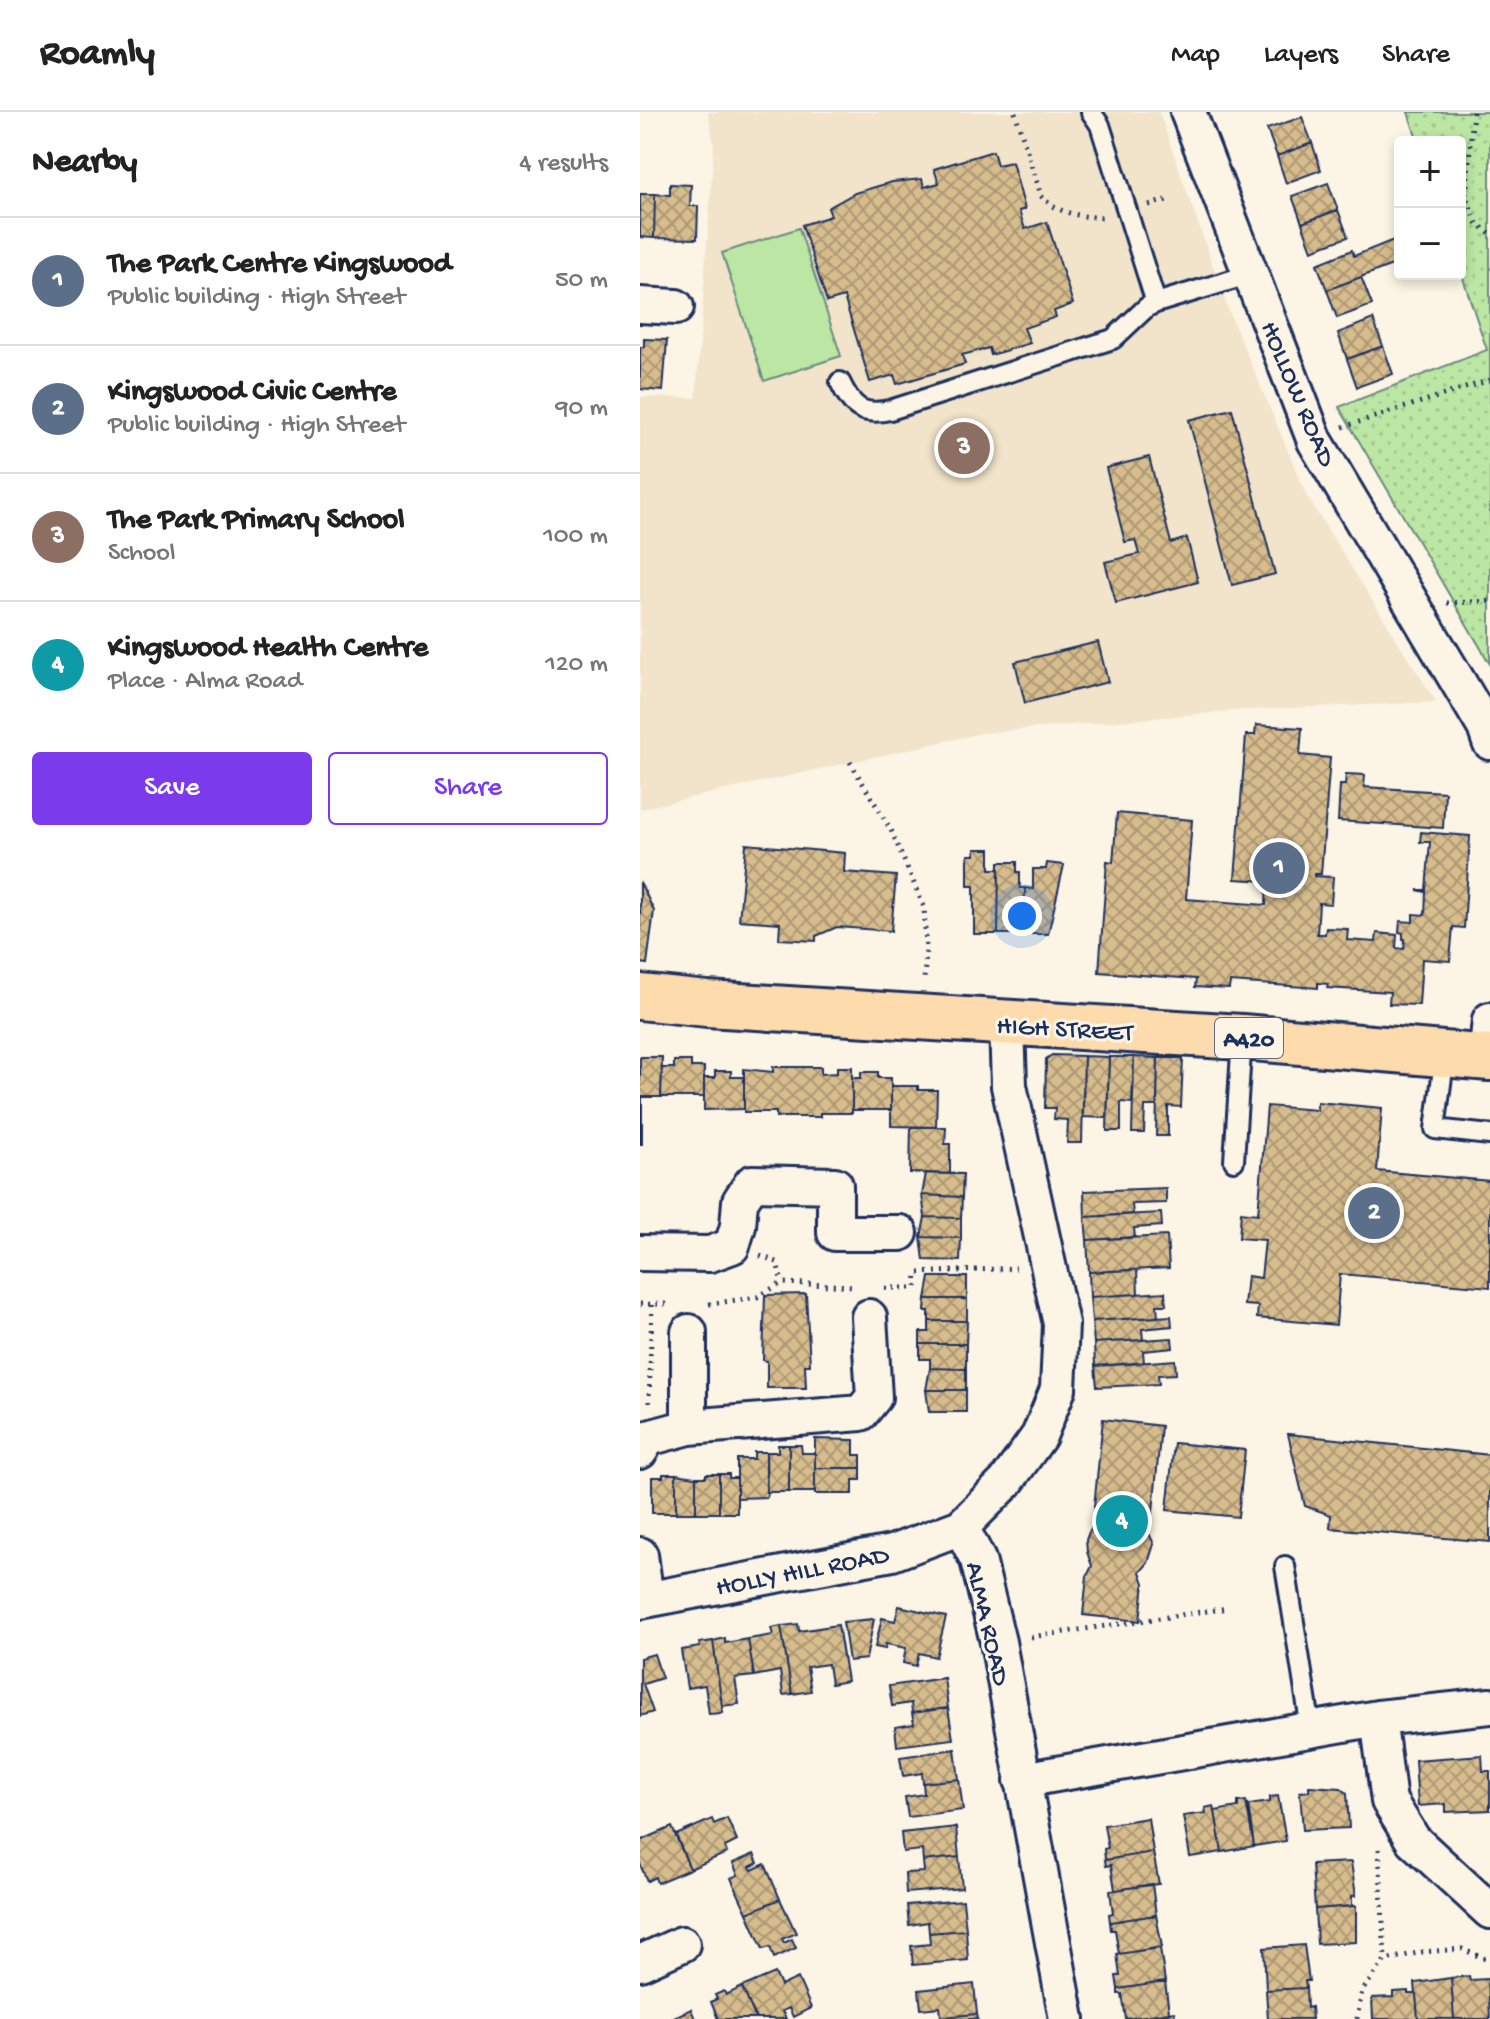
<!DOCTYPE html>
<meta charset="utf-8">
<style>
:root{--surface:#fff;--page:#f6f6f6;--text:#222;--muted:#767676;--line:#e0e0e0;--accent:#7c3aed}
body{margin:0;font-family:"Gochi Hand",sans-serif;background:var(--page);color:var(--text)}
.controls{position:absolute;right:24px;top:24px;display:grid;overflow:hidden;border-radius:8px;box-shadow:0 4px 12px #0003}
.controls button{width:72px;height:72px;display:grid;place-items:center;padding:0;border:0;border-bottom:2px solid var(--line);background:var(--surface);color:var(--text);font:40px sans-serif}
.you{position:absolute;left:382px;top:804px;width:28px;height:28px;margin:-20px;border:6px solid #fff;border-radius:50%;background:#1a73e8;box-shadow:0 0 0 12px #1a73e833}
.badge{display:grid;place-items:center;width:52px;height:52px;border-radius:50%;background:var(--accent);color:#fff;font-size:26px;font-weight:700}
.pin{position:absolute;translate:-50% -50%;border:4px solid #fff;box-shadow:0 2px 8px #0006}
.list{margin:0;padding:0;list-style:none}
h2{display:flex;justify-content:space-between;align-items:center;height:104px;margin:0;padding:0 32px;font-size:34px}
h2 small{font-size:26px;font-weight:400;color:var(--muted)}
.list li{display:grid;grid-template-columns:52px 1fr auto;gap:24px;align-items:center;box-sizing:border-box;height:128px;padding:0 32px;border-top:2px solid var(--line)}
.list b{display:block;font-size:30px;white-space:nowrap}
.list p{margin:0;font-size:26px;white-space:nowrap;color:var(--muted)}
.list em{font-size:26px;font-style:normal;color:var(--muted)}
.actions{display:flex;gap:16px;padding:24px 32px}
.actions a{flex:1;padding:18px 0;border:2px solid var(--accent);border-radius:8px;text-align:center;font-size:28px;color:var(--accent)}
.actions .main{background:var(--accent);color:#fff}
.map{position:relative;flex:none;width:850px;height:1907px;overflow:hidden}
header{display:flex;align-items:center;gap:48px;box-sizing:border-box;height:112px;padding:0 40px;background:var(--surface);border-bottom:2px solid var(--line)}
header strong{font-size:38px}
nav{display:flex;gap:44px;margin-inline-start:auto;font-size:28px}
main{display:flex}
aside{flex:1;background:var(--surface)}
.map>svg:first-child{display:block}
.built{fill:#f1e4ca}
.green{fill:#bce6a3;stroke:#6c8a80;stroke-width:2}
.park{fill:url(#park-dots);stroke:#6c8a80;stroke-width:2}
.building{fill:url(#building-cross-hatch);stroke:#1b2f5e;stroke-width:2}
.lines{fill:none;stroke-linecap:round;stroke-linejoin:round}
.service-casing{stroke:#1b2f5e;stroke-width:24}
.minor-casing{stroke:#1b2f5e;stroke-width:40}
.primary-casing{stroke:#1b2f5e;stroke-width:50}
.path{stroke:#1b2f5e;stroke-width:5;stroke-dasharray:2 6;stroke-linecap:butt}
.service{stroke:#fcf5e5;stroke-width:18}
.minor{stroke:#fcf5e5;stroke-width:34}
.primary{stroke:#fedbac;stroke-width:44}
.labels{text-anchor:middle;stroke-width:6;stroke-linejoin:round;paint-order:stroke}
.shield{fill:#fcf5e5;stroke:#5e6a86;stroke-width:2}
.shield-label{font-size:24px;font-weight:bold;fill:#1b2f5e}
.street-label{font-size:26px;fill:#1b2f5e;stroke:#fcf5e5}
</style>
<header>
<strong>Roamly</strong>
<nav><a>Map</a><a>Layers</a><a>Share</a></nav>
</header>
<main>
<aside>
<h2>Nearby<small>4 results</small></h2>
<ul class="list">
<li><span class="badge" style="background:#5c6f8a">1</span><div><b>The Park Centre Kingswood</b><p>Public building · High Street</p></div><em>50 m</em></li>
<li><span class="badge" style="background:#5c6f8a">2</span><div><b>Kingswood Civic Centre</b><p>Public building · High Street</p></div><em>90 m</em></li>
<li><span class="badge" style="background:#8d6e63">3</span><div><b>The Park Primary School</b><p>School</p></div><em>100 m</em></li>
<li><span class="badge" style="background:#0f9aa8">4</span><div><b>Kingswood Health Centre</b><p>Place · Alma Road</p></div><em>120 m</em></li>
</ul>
<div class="actions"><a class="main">Save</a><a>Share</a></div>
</aside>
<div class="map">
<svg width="850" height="1907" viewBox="0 0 850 1907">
<defs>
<pattern id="park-dots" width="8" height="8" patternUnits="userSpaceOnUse" patternTransform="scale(2)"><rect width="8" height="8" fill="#bce6a3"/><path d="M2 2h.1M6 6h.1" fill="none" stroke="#a1c68f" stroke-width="1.8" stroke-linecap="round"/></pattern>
<pattern id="building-cross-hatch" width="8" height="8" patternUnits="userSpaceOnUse" patternTransform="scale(2)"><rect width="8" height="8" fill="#d7bc8c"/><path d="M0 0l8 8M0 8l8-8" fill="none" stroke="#ae9976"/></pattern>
</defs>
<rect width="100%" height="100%" fill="#fcf5e5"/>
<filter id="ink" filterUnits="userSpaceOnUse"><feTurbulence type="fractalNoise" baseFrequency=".0125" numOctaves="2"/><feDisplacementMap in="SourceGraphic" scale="16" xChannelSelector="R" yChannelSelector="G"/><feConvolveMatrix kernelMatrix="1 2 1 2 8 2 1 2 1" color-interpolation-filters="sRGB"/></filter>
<g filter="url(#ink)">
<path class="built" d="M68 0H519L590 202 668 386 796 590 604 598 342 621 0 697V285L56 286 74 33Z"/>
<path class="green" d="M159 116 201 244 124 269 82 141Z"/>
<path class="park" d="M768 0H850V552L699 295 847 238 820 157V30H778Z"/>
<path class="building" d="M662 5 672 31 637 44 627 17Z
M672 31 681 58 646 71 637 44Z
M353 39 357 53 372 50 385 97 379 99 385 117 407 110 433 192 414 199 416 205 384 216 390 231 351 243 349 236 322 243 325 252 257 272 254 263 230 270 204 185 187 190 162 113 191 104 188 96 215 81 252 70 282 67 284 75 299 71 294 57Z
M688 71 698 98 662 111 652 84Z
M30 72 51 73 50 94H58L57 127 14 126 15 82 30 83Z
M0 82H15L14 126 0 125Z
M698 98 708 125 672 138 662 111Z
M756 127 760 137V150L687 178 677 152 712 138 714 144Z
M721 165 732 193 697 206 687 178Z
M733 207 743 234 707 247 698 221Z
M4 227 27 228 23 279 0 277V235H4Z
M743 234 753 262 717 275 707 247Z
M592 297 635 462 592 473 549 308Z
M509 345 531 431 547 426 558 470 476 491 465 450 499 442 495 428 485 430 466 356Z
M458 530 468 570 385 591 375 550Z
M616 613 662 616 660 643 690 646 681 762H674V764L693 765 691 792 679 791 677 822H685L686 816 708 817 707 828 736 830 737 821 757 823 756 836 764 837 765 827H763V821L759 820 760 809 773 810V802L785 803 786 780 777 778H786L790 730H780L781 720 830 724 824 816 813 815 810 849 782 847 779 893 749 892 750 880 687 876 688 872 678 871V876L590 870 589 877 555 875 556 867 459 860 467 749 473 750 477 701 552 708 546 787 626 793 627 769 595 767 606 623H615Z
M706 662 725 663 724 675 805 680 803 716 698 709 700 673H705Z
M106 732 205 741 204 760 256 764 251 819 197 815 176 824V829L139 827 140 811 99 808Z
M335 737H350V757H359L358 822H334V774H328V743H335Z
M359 750H377V760H380V776H385L384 822H358Z
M407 751 424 753 408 822H384L385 776 393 777V757H406Z
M0 770 14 799 7 852 0 851Z
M412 943 444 944 442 1031H427L428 1008 414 1007 415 996H405L406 947Z
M444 944 469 945 467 1006 443 1005Z
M0 945H22L21 985H0Z
M469 945H494L492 991 481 990V1019H467Z
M494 945 518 946 517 994H505L504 1021H492Z
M518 946H543L541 995 528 994V1024H516Z
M34 949H51V955H64V985H21L22 956H34Z
M133 955H181V962L197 961V955H212V1001H180V1005H136V1000H104V957L133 960Z
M75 959H91V965H104V997L64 998V966H75Z
M221 960H238V966H251V998H212V966H221Z
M251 974H278V978H297L296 1015 251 1014Z
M0 985H2V1032H0Z
M677 990 742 996 737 1059 850 1069V1175L700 1162 696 1213 617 1206 618 1194 604 1193 607 1164 621 1166 625 1128 599 1126 601 1100 618 1102 627 994 677 998Z
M271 1015H306L305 1032H310V1062L270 1061Z
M286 1061 323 1062 322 1085 282 1083Z
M526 1076V1091L492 1092 493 1102 445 1105 444 1079Z
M282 1083 322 1085 321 1106 285 1105Z
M521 1101 522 1114 494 1116 495 1125 447 1128 445 1105Z
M285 1105 321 1106V1126L281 1125Z
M527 1124 529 1156 449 1160 447 1128Z
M281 1125 321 1126 320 1149 284 1148Z
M497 1158 498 1182 450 1185 449 1160Z
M290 1165H327V1187H286Z
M525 1180 526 1193H517L518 1205 452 1209 450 1185Z
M166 1182 170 1253H165L166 1276H127V1249L123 1248 125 1183Z
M286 1187H327V1209H289V1199H285Z
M531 1204 532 1214 502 1217 503 1228 454 1231 452 1209Z
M289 1209H327L326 1232H280V1220H289Z
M532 1226 533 1236 503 1239 504 1251 455 1254 454 1231Z
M280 1232H326V1257L290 1256V1247H280Z
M535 1248 536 1262 518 1263 519 1272 457 1275 455 1254Z
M290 1256 326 1257V1278H286Z
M286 1278H326V1300H289Z
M463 1307 521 1314 513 1400 504 1411 514 1432 508 1451 500 1460 504 1471 500 1509 443 1503 447 1464 452 1454 447 1440 446 1428 449 1420 459 1407 454 1395Z
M648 1322 850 1343V1430L690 1416 691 1403 665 1394Z
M175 1327 214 1328V1343H221V1356H175Z
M534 1331 605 1338 598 1405 527 1398Z
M138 1333H149V1380H126V1340H138Z
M149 1333H161L162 1341H175V1380H149Z
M114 1340H126L127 1385 97 1386V1347H114Z
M175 1356H221V1368H213V1382H175Z
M23 1362H36V1401H12V1365H23Z
M36 1362 56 1365V1401H36Z
M66 1362H79V1401H56V1365H66Z
M79 1362H89V1366H97V1401H79Z
M259 1494 306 1505 296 1545 279 1541 276 1554 263 1551 266 1536 246 1532 245 1537 235 1535 242 1506 255 1509Z
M234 1507 226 1547 209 1549 203 1510Z
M158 1512 159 1519 198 1513 207 1569 191 1572 188 1552 167 1555 171 1579 152 1582 141 1514Z
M141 1514 152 1582 143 1583 140 1559 114 1564 108 1527 133 1523 131 1516Z
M85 1526V1531L108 1527 114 1564 95 1566 99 1592 82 1594 73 1529Z
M73 1529 82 1594V1601L69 1602 65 1573 47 1576 41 1538 60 1535 59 1531Z
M14 1542 22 1566 3 1572 13 1600 0 1604V1546Z
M304 1566 308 1596 272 1601 271 1591 252 1594 249 1574Z
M308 1596 313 1627 257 1634 255 1615 274 1612 272 1601Z
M315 1637 319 1667 283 1671 282 1661 263 1664 260 1645Z
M842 1643 843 1659H850V1698L806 1700V1692L778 1694 775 1648Z
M319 1667 323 1698 268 1705 265 1685 284 1682 283 1671Z
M669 1674 701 1676 707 1681 709 1716 663 1718 660 1680 669 1679Z
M638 1684 646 1729 614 1734 608 1693 630 1690V1685Z
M606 1689 614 1734 582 1740 575 1699 598 1695V1690Z
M574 1694 582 1740 550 1745 543 1704 566 1701 565 1696Z
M87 1706 97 1729 85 1735 87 1741 50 1757 36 1723 72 1707 74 1712Z
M508 1706 513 1740 465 1748 464 1737 468 1736 464 1713Z
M32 1715 50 1757 17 1771 15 1765 7 1769 0 1752V1729Z
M316 1715 319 1745 283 1749 282 1738 263 1740 261 1721Z
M513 1740 519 1772 475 1778 471 1753 466 1754 465 1748Z
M114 1742 118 1751 110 1755 112 1758 125 1752 140 1787 107 1801 91 1766 98 1763 93 1751Z
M319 1745 322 1776 266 1781 265 1761 284 1760 283 1749Z
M711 1750 716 1784H712V1794L675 1797 672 1752Z
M512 1772 516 1803 470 1810 469 1802 473 1801 470 1779Z
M140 1787 156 1821 142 1827 144 1831 152 1827 156 1836 134 1846 130 1835 123 1837 107 1801Z
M323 1788 326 1818 289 1821 288 1810 269 1813 267 1793Z
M716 1794V1830L677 1832 675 1797Z
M516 1803 522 1835 479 1842 475 1818H471L470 1810Z
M326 1818 328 1848 273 1853 271 1834 290 1832 289 1821Z
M664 1833 669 1869H665L666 1876 626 1878 624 1836Z
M520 1836 525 1870 478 1877 476 1864H480L477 1842Z
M135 1861 141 1874 158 1866 171 1896 153 1905 149 1896 142 1899 146 1907H116L102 1875Z
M829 1864 830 1868 848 1867 850 1907H814L811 1866Z
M811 1866 814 1907H778L775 1871Z
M525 1870 529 1900 486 1907 482 1882H478V1877Z
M334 1872 337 1902 301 1905 300 1895 281 1897 279 1878Z
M102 1875 116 1907H78L71 1890 77 1887 75 1883 84 1879 86 1883Z
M666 1876 667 1896 671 1895 672 1907H628L626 1878Z
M768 1879V1882H776L778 1907H733L732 1886 753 1885V1880Z
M51 1897 55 1907H30Z
M534 1900 536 1907H491V1906Z
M337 1902 338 1907H301V1905Z"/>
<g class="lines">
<g class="service-casing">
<path id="service" d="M451 0 460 13 516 191 611 162
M200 270C212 295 221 304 250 298L473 227 507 195 516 191
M805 942 795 1017 850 1023
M594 1049 602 925
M645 1454 671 1617"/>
</g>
<g class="minor-casing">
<path id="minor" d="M548 0 675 329 845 615 850 630
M0 193 36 195
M846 946 850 908
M0 1141 70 1142 92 1134 98 1114 100 1089 112 1071 195 1073V1121H260
M49 1220V1315
M0 1339 8 1326 49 1315 221 1301 234 1285 229 1205
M321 1415 338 1448 358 1530 427 1907
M0 1443 6 1487
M0 1489 252 1441 321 1415 366 1370 399 1324 418 1277 421 1212 369 974 367 912
M738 1606 749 1689 773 1728 850 1799
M382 1668 738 1606 850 1594
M0 1851 42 1832"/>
</g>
<g class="primary-casing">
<path id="primary" d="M0 885 67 892 602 925 850 946"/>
</g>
<path class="path" d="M375 0 401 84C419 103 441 104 465 106
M833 0 826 85 837 111 850 122
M509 93 527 88
M703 315 850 268
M807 491 850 489
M210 650 251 718 284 795 286 837 284 869
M120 1144 137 1150 142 1171
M245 1176H276L277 1161 376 1156
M0 1192H31
M69 1192 117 1185 142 1171 215 1174
M9 1291 12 1192
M391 1525 588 1496
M739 1737 745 1848
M717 1907 722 1879 745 1848 782 1840 822 1837 850 1849"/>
<use href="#service" class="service"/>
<use href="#minor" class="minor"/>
<use href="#primary" class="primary"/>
</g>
</g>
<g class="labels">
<rect class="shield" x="575" y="906" width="68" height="40" rx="6"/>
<g class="shield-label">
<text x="609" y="934">A420</text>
</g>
<g class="street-label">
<text transform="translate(660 281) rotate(67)" y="9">HOLLOW ROAD</text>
<text transform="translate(425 915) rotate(3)" y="9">HIGH STREET</text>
<text transform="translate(162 1457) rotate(-11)" y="9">HOLLY HILL ROAD</text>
<text transform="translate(350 1511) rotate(77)" y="9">ALMA ROAD</text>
</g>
</g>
</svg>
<div class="controls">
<button>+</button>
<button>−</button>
</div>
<div class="you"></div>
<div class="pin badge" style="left:639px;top:756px;background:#5c6f8a">1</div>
<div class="pin badge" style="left:734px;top:1101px;background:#5c6f8a">2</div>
<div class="pin badge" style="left:324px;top:336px;background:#8d6e63">3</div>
<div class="pin badge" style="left:482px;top:1409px;background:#0f9aa8">4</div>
</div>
</main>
